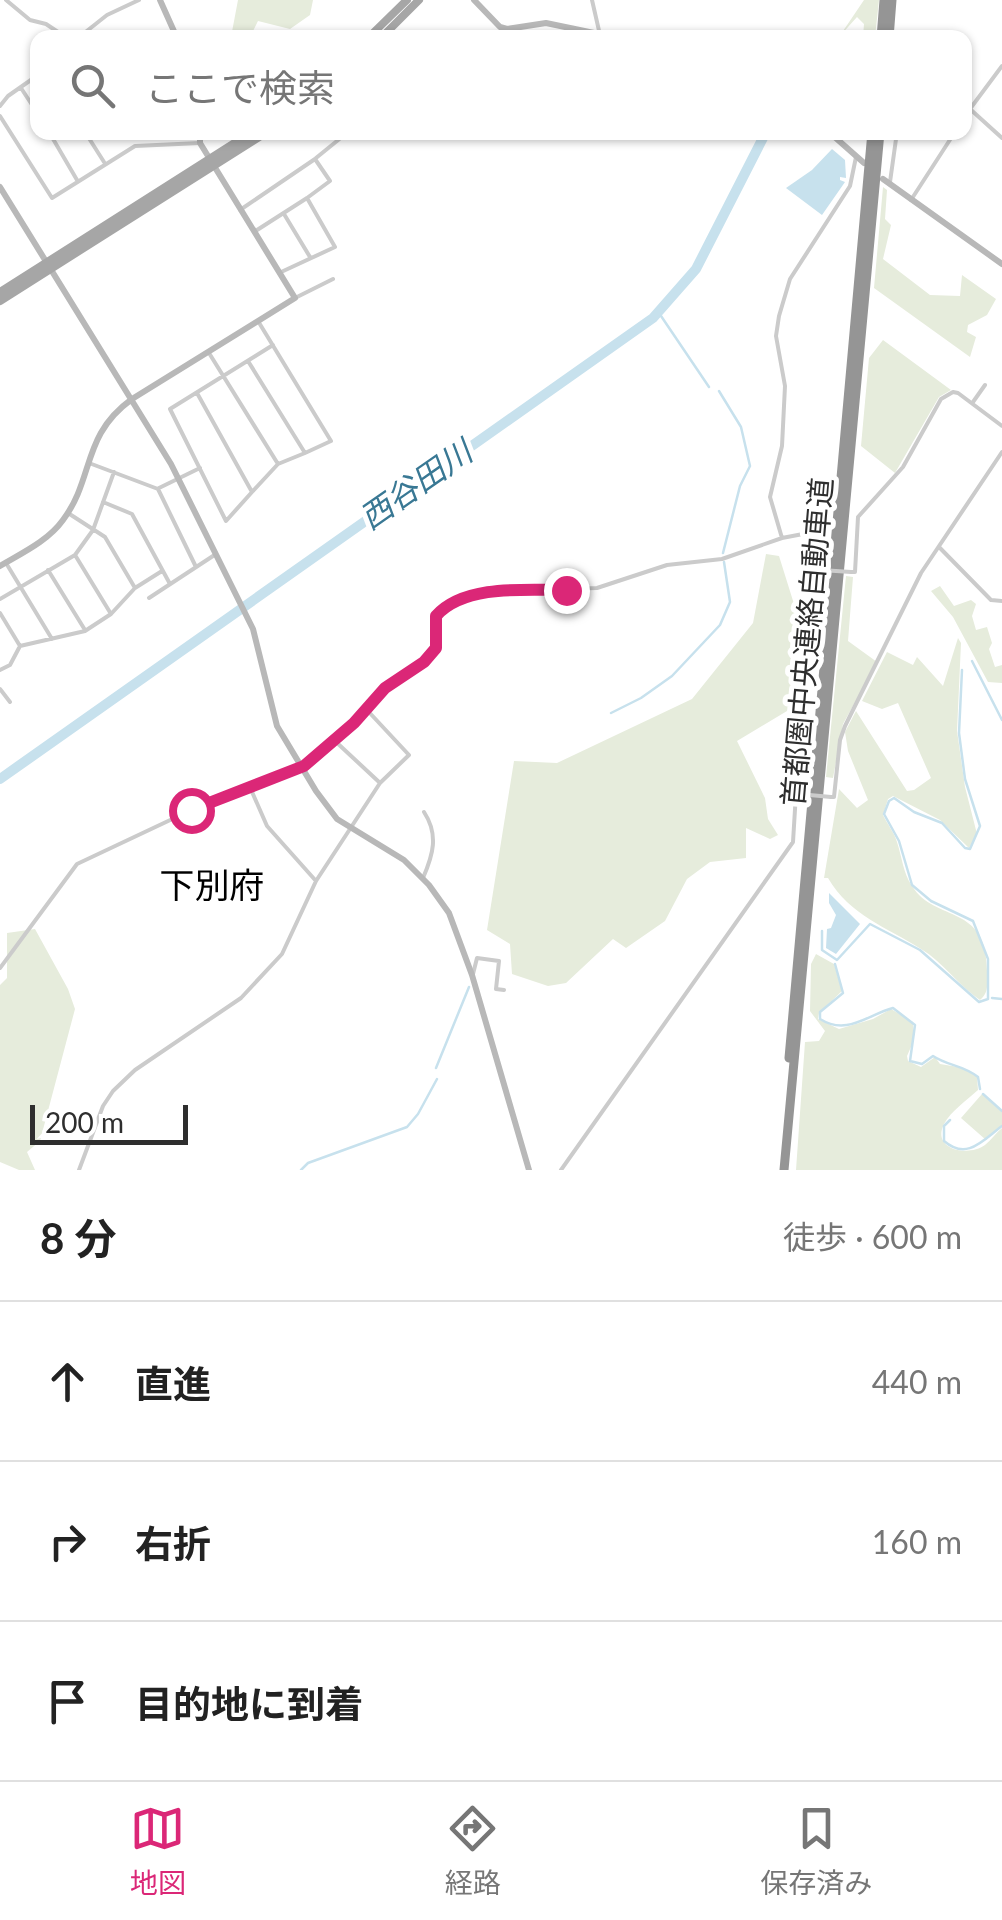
<!DOCTYPE html>
<html lang="ja">
<meta charset="utf-8">
<style>
:root{--surface:#fff;--page:#f2f2f2;--text:#222;--muted:#767676;--line:#e0e0e0;--accent:#db2777}
body{margin:0;font-family:Lato,"Noto Sans JP",sans-serif;background:var(--page);color:var(--text)}
.scale{position:absolute;left:30px;bottom:25px;width:158px;box-sizing:border-box;padding-left:10px;border:5px solid #2e2e2e;border-top:0;font-size:28px;line-height:35px;white-space:nowrap;color:#2e2e2e;-webkit-text-stroke:8px #fff;paint-order:stroke}
.stop{position:absolute;width:30px;height:30px;margin:-22px;border:8px solid #db2777;border-radius:50%;background:#fff}
.stop.end{background:#db2777;border-color:#fff;box-shadow:0 2px 10px #0008}
.list{margin:0;padding:0;list-style:none}
h2{display:flex;justify-content:space-between;align-items:center;height:130px;margin:0;padding:0 40px;font-size:42px}
h2 small{font-size:32px;font-weight:400;color:var(--muted)}
.list li{display:grid;grid-template-columns:65px 1fr auto;gap:30px;align-items:center;box-sizing:border-box;height:160px;padding:0 40px;border-top:2px solid var(--line)}
.list b{display:block;font-size:38px;white-space:nowrap}
.list em{font-size:32px;font-style:normal;color:var(--muted)}
.icon{flex:none;width:55px;height:55px;fill:none;stroke:currentColor;stroke-width:2;stroke-linecap:round;stroke-linejoin:round}
.map{position:relative;flex:none;width:1002px;height:1170px;overflow:hidden}
.search{position:absolute;background:var(--surface);box-shadow:0 2px 8px #0004;left:30px;right:30px;top:30px;height:110px;display:flex;align-items:center;gap:25px;box-sizing:border-box;padding:0 35px;border-radius:20px;color:var(--muted);font-size:38px}
.sheet{height:610px;background:var(--surface)}
nav{display:flex;justify-content:space-around;align-items:center;box-sizing:border-box;height:140px;border-top:2px solid var(--line);background:var(--surface);font-size:28px;color:var(--muted)}
nav a{display:grid;justify-items:center;gap:5px}
nav .on{color:var(--accent)}
.map>svg:first-child{display:block}
.green{fill:#e6ecdc}
.water{fill:#c7e1ed}
.lines{fill:none;stroke-linecap:round;stroke-linejoin:round}
.stream{stroke:#c7e1ed;stroke-width:2.5}
.river{stroke:#c7e1ed;stroke-width:10}
.street{stroke:#cbcbcb;stroke-width:4}
.secondary{stroke:#b8b8b8;stroke-width:6}
.primary{stroke:#a6a6a6;stroke-width:8}
.highway{stroke:#959595;stroke-width:9}
.street-bridge{stroke:#cbcbcb;stroke-width:4}
.route{stroke:#db2777;stroke-width:12}
.labels{text-anchor:middle;stroke-width:10;stroke-linejoin:round;paint-order:stroke}
.street-label{font-size:30px;fill:#2e2e2e;stroke:#fff}
.water-label{font-size:32px;font-style:italic;fill:#397894;stroke:#fff}
.quarter-label{font-size:35px;fill:#000;stroke:#fff}
</style>
<div class="map">
<svg width="1002" height="1170" viewBox="0 0 1002 1170">
<rect width="100%" height="100%" fill="#fff"/>
<path class="green" d="M238 0H313L310 15 290 29 258 21 250 37H231Z
M864 0H879L875 37H863L864 24 857 17 839 37Z
M883 187 887 190 885 219 891 225 883 259 930 295 960 296 962 275 996 299 987 315 968 325 967 332 976 337 970 357 874 288Z
M883 340 951 390 939 397 895 473 861 446 869 358Z
M766 554 779 556 794 604 813 613 810 689 787 711 737 741 765 798 768 819 778 835 770 839 746 828V858L710 862 687 879 665 921 626 948 613 939 566 983 548 986 512 974 510 944 487 930 514 761 557 763 692 699 753 623Z
M846 576 853 577 848 641 877 662 843 724 833 778 826 777Z
M940 586 954 606 971 600 976 604 972 616 976 630 987 627 992 643 989 649 995 667 1002 665V683L988 682 953 617 931 591Z
M958 638 961 643 957 731 965 787 977 834 969 848 940 820 893 796 888 799 883 815C887 824 894 832 897 842 902 857 903 873 912 886 936 924 988 902 987 973 987 984 989 993 980 1000 959 986 943 962 921 949 887 927 850 916 828 878H824L839 789 857 808 868 800 848 751 845 732 856 711 907 791 914 790 931 778 898 703 882 709 862 701 887 652 913 665 917 657 943 686Z
M35 929 68 989 75 1009 40 1141 27 1152 35 1170H19L0 1162V985L7 978V933Z
M816 954 834 964 842 991 819 1013 818 1019 839 1029 873 1019 891 1009 913 1022 914 1040 907 1056 908 1061 921 1067 935 1057 940 1064 964 1068 977 1077 978 1090C967 1100 951 1111 944 1124 931 1150 969 1157 985 1145 991 1140 996 1133 1002 1128V1170H796L805 1042 819 1041 825 1031 810 1011 811 964Z
M982 1094 1002 1112V1125L986 1140 961 1118Z"/>
<path class="water" d="M832 149 845 160 846 178 840 177V180L845 182 822 215 786 188 812 170Z
M829 893 860 924 836 954 826 948 827 929 831 928 836 915 829 903Z"/>
<g class="lines">
<path class="stream" d="M659 313 709 387
M719 391 741 427 750 466 740 486 723 553
M972 661 1002 720
M611 713 641 698 672 676 720 625 730 602 724 562
M822 931V950L837 960 870 924 920 950 979 1002 988 999V959L973 921 931 901 912 885 899 841 884 814 889 801 894 798 914 812 942 823 965 848 970 849 980 826 965 779 959 733 962 670
M835 964 843 993 820 1012V1019C847 1036 867 1015 893 1008L915 1025 910 1061 922 1064 933 1056C948 1066 963 1065 978 1077L980 1089
M992 998 1002 999
M436 1068 469 987
M983 1094 1002 1111
M950 1120 944 1126V1141C967 1161 983 1140 1002 1126
M301 1170 308 1163 407 1127 418 1114 437 1079"/>
<path class="river" d="M0 779 653 318 696 269 766 132"/>
<path class="street" d="M6 0 30 20 46 24 67 38
M592 0 600 35
M78 38 107 15 139 0
M21 88 38 114
M0 106 8 96 38 75
M970 109 1002 138
M0 116 52 198 135 146 200 143
M964 117 1002 66
M49 132 77 180
M85 132 104 162
M316 158 348 132
M890 182 897 132
M911 200 955 132
M240 210 315 159 330 181 307 198
M284 214 310 257
M254 232 307 198 335 247 279 273
M295 298 333 279
M209 353 278 464 305 453
M248 361 305 453 331 441 258 321
M197 393 252 492 278 464
M973 402 985 385
M89 463 158 489 196 567
M159 488 200 468
M252 492 226 521 170 409 273 345
M103 502 132 514 170 584
M68 513 105 537 135 588
M782 538 770 497 782 446 785 386 776 336 779 316 790 279 850 186 856 157
M939 547 991 600 1002 601
M75 555 111 614
M6 563 52 639
M48 570 85 630
M851 572H855L858 517 903 467 941 399 953 392 958 393 1002 426
M149 598 216 554
M0 599 75 555 93 530 114 472
M0 613 20 646 10 665 0 670
M20 646 85 631 111 614 135 588 162 571
M0 689 10 702
M335 741 379 782
M249 785 267 826 316 881
M831 797H834L840 740 845 726 921 573 1002 452
M423 878C433 855 439 835 424 812
M0 968 77 864 219 797 304 765 354 723 385 689 423 662 436 648V616L445 605 471 597 500 591 597 588 667 565 722 559 782 538 824 530 817 570H821
M473 974 477 958 499 961 496 989 504 990
M79 1170 103 1106 113 1091 135 1070 241 998 282 954 316 881 380 783 409 755 367 710
M561 1170 793 842 796 793 799 794"/>
<path class="secondary" d="M160 0 177 38
M474 0 500 27 507 29 546 23 618 38
M829 132 864 163
M883 179 1002 264
M0 187 171 464 253 629 277 726 316 791 337 819 404 860 429 885 449 913 472 975 529 1170
M0 566C22 553 48 541 63 520 95 477 81 436 132 399L295 298 200 143V132"/>
<path class="primary" d="M368 38 407 0
M381 38 419 0
M0 292 252 132
M0 301 267 132"/>
<path class="highway" d="M881 38 884 0
M889 38 892 0
M789 1058 872 132
M784 1170 880 132"/>
<path class="street-bridge" d="M821 570 851 572
M799 794 831 797"/>
</g>
<g class="lines">
<path class="route" d="M191 810 304 766 354 723 385 688 424 662 436 648V616C464 584 527 590 566 590"/>
</g>
<g class="labels">
<g class="street-label">
<text transform="translate(808 642) rotate(-85)" y="10">首都圏中央連絡自動車道</text>
</g>
<g class="water-label">
<text transform="translate(416 485) rotate(-35)" y="11">西谷田川</text>
</g>
<g class="quarter-label">
<text x="212" y="898">下別府</text>
</g>
</g>
</svg>
<div class="scale">200 m</div>
<div class="stop" style="left:191px;top:810px"></div>
<div class="stop end" style="left:566px;top:590px"></div>
<div class="search"><svg class="icon" aria-label="search" viewBox="0 0 24 24"><circle cx="10" cy="10" r="6"/><path d="M15 15l6 6"/></svg>ここで検索</div>
</div>
<section class="sheet">
<h2>8 分<small>徒歩 · 600 m</small></h2>
<ul class="list">
<li><svg class="icon" aria-label="ahead" viewBox="0 0 24 24"><path d="M12 20V5M6 11l6-6 6 6"/></svg><div><b>直進</b></div><em>440 m</em></li>
<li><svg class="icon" aria-label="right" viewBox="0 0 24 24"><path d="M7 20v-9h11M14 6l5 5-5 5"/></svg><div><b>右折</b></div><em>160 m</em></li>
<li><svg class="icon" aria-label="arrive" viewBox="0 0 24 24"><path d="M6 21V4h12l-3 4 3 4H6"/></svg><div><b>目的地に到着</b></div></li>
</ul>
</section>
<nav>
<a class="on"><svg class="icon" aria-label="map" viewBox="0 0 24 24"><path d="M3 6l6-2 6 2 6-2v14l-6 2-6-2-6 2zM9 4v14M15 6v14"/></svg>地図</a>
<a><svg class="icon" aria-label="directions" viewBox="0 0 24 24"><path d="M12 3l9 9-9 9-9-9zM9 14v-3h6M13 9l2 2-2 2"/></svg>経路</a>
<a><svg class="icon" aria-label="saved" viewBox="0 0 24 24"><path d="M7 4h10v16l-5-4-5 4z"/></svg>保存済み</a>
</nav>
